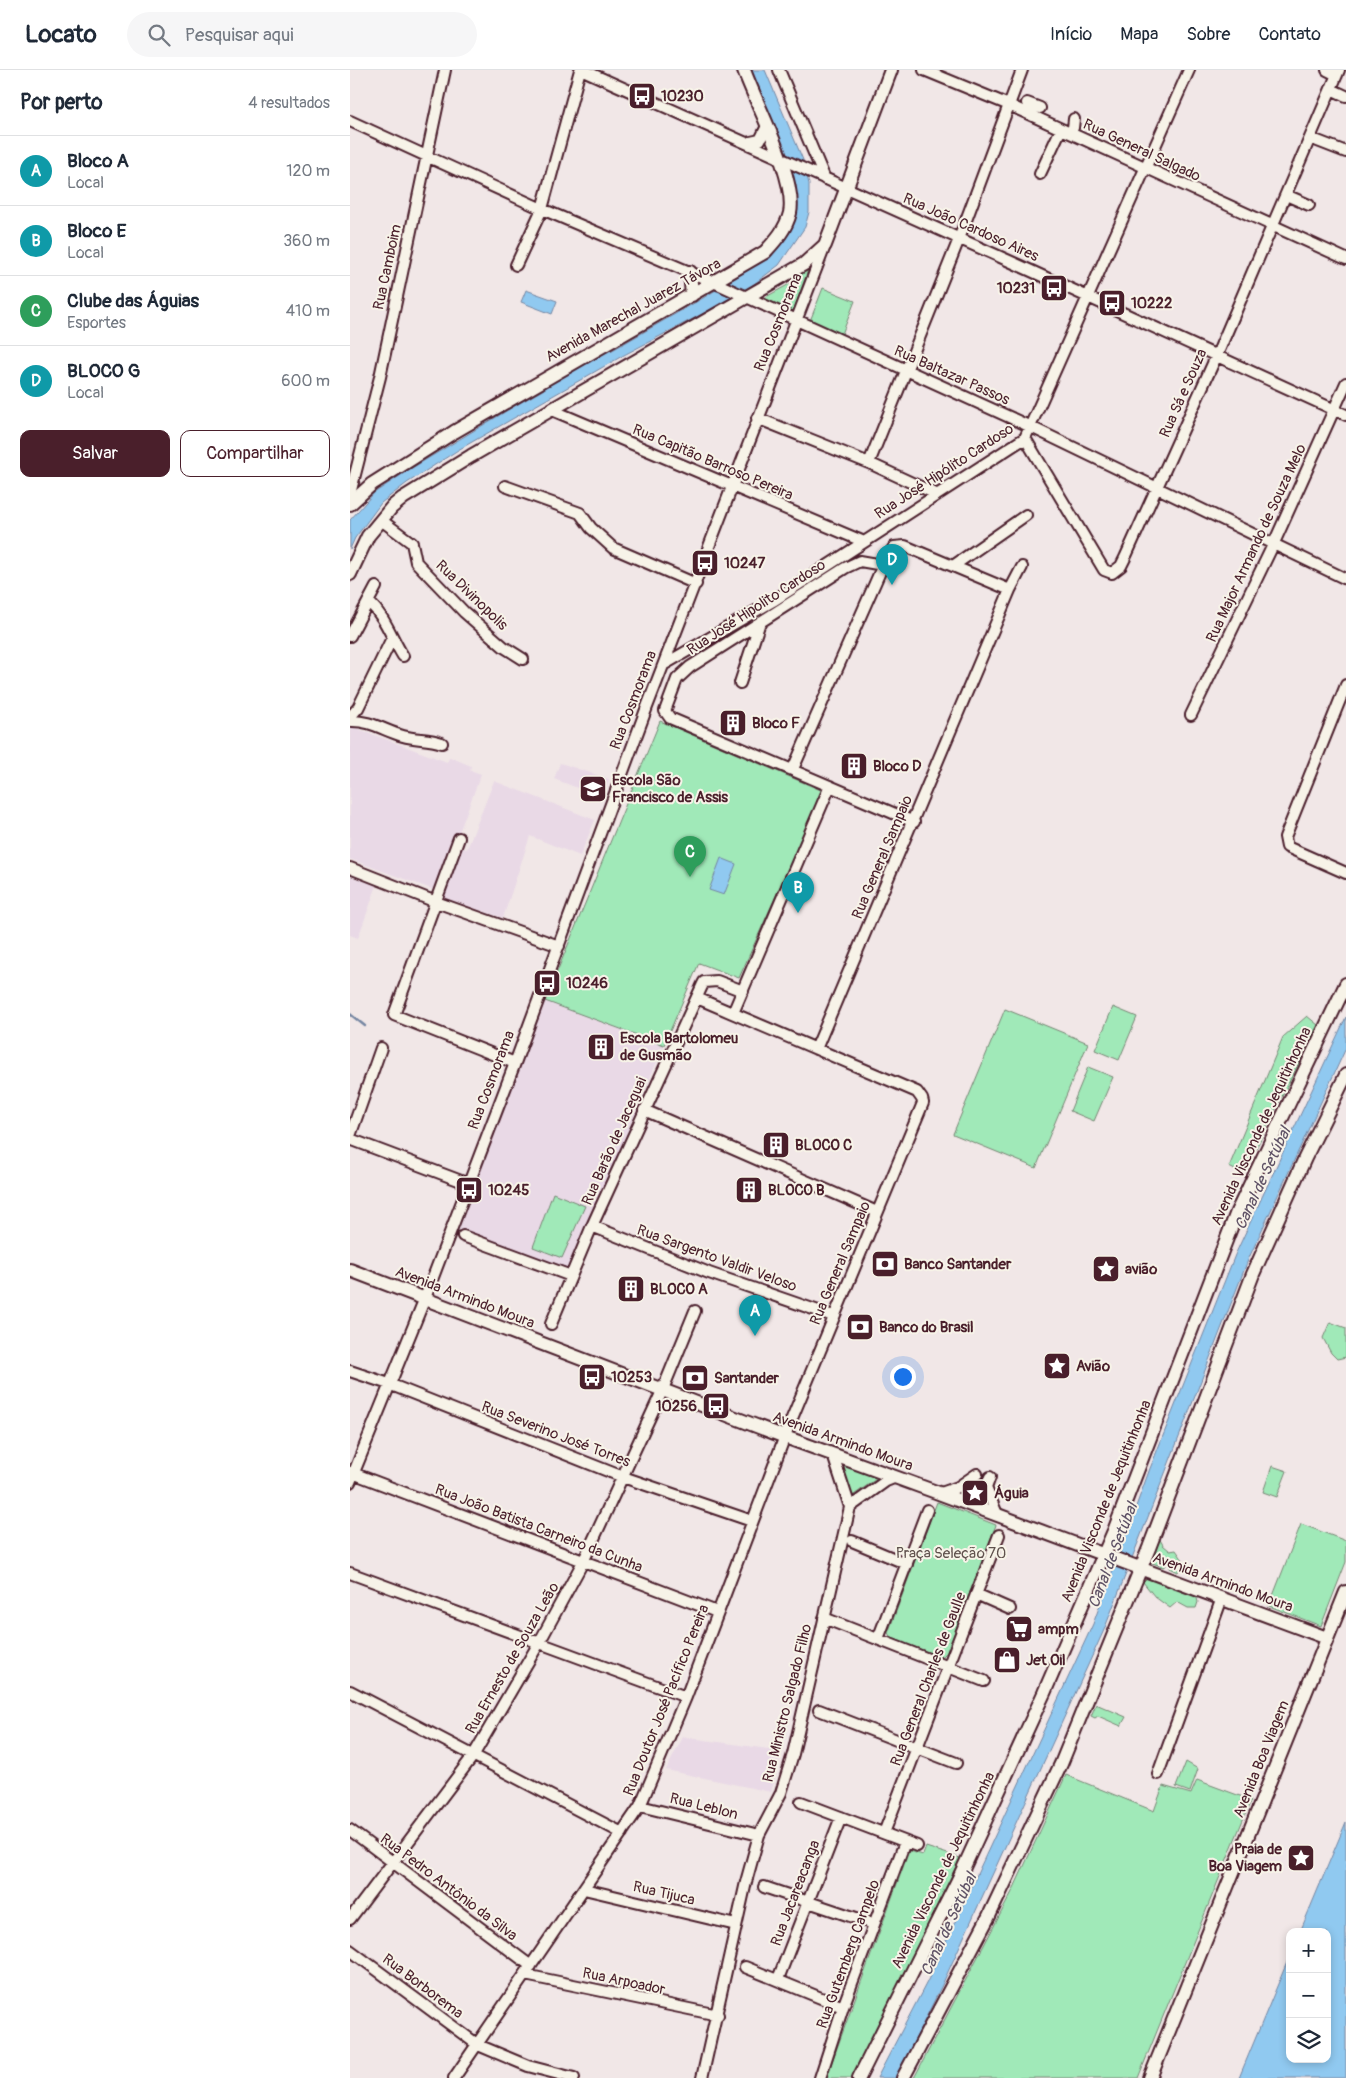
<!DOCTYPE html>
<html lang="pt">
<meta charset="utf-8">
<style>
:root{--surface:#fff;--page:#f6f6f7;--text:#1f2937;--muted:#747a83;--line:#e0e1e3;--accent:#4a1f2b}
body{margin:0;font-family:Pangolin,sans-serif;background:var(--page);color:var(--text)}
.controls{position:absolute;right:15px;bottom:15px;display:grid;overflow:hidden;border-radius:10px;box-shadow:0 2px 8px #0003}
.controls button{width:45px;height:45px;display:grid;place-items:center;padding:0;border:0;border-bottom:1px solid var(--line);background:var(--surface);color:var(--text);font:25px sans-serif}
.you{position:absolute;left:552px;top:1306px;width:18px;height:18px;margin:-12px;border:4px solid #fff;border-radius:50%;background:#1a73e8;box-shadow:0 0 0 8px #1a73e833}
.badge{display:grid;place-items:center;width:32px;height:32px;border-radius:50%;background:var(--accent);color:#fff;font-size:16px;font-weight:700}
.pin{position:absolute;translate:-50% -41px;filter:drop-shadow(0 1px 2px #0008)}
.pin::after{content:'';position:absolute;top:26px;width:18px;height:15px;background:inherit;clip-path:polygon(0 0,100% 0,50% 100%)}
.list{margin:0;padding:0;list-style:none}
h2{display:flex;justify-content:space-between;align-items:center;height:65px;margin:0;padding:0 20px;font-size:21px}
h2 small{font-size:16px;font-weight:400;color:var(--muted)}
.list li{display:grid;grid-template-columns:32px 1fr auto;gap:15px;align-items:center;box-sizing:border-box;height:70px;padding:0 20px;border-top:1px solid var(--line)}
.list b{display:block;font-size:19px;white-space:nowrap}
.list p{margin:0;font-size:16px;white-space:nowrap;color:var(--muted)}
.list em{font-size:16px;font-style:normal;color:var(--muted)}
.actions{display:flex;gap:10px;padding:15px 20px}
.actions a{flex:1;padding:11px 0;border:1px solid var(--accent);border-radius:10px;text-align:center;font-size:18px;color:var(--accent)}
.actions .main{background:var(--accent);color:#fff}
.icon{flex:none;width:28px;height:28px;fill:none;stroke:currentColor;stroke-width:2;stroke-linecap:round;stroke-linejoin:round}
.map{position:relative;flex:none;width:996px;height:2008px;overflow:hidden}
header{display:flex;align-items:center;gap:30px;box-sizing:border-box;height:70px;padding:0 25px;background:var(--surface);border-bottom:1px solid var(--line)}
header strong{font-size:24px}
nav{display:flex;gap:28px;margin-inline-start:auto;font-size:18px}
.search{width:350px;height:45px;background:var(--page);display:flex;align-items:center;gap:12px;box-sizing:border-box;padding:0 18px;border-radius:28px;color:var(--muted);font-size:19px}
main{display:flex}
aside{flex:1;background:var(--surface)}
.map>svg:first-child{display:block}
.built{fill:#e9d9e6}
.green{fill:#a0e9b8;stroke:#758472}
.water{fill:#90c9f0;stroke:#7485a1}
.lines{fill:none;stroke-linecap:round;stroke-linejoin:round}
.stream{stroke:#7485a1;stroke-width:2.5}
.canal{stroke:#90c9f0;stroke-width:9}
.minor-casing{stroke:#4a1f2b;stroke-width:14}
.major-casing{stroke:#4a1f2b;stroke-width:16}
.minor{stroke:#f7f3e8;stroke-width:10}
.major{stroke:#f7f3e8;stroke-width:12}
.labels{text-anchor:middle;stroke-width:4;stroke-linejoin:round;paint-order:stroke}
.poi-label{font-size:15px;font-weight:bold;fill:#4a1f2b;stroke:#f7f3e8;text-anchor:start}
.street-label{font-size:15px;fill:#4a1f2b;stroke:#f7f3e8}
.park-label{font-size:15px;fill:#60524e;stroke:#f7f3e8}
.water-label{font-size:16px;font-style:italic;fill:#5f5266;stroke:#f7f3e8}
</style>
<header>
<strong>Locato</strong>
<div class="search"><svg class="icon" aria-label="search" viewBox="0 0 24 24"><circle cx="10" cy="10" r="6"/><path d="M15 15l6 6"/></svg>Pesquisar aqui</div>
<nav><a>Início</a><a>Mapa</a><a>Sobre</a><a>Contato</a></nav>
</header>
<main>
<aside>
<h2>Por perto<small>4 resultados</small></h2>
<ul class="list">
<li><span class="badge" style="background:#0f9aa8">A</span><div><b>Bloco A</b><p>Local</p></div><em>120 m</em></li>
<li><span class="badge" style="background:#0f9aa8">B</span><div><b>Bloco E</b><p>Local</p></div><em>360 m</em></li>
<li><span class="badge" style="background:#2e9e5b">C</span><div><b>Clube das Águias</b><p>Esportes</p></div><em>410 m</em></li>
<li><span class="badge" style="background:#0f9aa8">D</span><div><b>BLOCO G</b><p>Local</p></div><em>600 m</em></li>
</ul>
<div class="actions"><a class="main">Salvar</a><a>Compartilhar</a></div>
</aside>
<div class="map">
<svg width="996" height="2008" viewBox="0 0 996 2008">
<rect width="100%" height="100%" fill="#f1e7e7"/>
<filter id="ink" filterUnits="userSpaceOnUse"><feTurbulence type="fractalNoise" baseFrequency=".02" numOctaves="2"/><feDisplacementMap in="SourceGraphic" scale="10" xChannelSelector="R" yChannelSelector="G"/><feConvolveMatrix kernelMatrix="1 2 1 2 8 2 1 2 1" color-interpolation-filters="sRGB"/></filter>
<g filter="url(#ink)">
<path class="built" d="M0 656 97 692 100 687 121 696 120 700 131 704 87 821 0 789Z
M210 693 259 709 254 728 204 709Z
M144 711 245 750 230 786 180 766 153 848 91 827 110 777 117 779Z
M0 806 27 815 8 868 0 865Z
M195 931 314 975 217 1203 108 1161Z
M333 1667 432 1681 421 1722 316 1700Z"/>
<path class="green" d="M459 197 443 242 414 231V228L445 211Z
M473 218 505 231 492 264 460 251Z
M310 651 473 721 389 908 349 893 314 975 195 931Z
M763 937 787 947 769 990 745 980Z
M655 939 738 973 686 1098 603 1064Z
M957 946 968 955 893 1104 879 1097 933 967Z
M738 997 763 1007 744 1051 720 1041Z
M203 1123 235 1136 212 1188 183 1177Z
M980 1252 996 1258V1287L987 1289 981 1283 973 1268Z
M492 1394 529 1407 501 1427Z
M922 1396 937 1401 927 1427 913 1422Z
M587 1432 646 1455 597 1582 592 1587 542 1569 538 1563Z
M951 1454 996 1471V1492L971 1556 919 1536Z
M808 1466 813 1475 820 1481 826 1480 833 1490 828 1502 820 1498 819 1493 813 1497 795 1490Z
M800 1505 846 1525 848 1532 846 1538H838L827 1532 820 1538 805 1527 793 1512Z
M746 1634 776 1647 771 1656 748 1646 745 1648 741 1646Z
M836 1692 848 1699 840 1722 826 1717Z
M716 1705 804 1741 813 1716 841 1724 847 1710 901 1730 788 2008H564L663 1820Z
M576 1777 610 1788 503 2008H476L559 1781 573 1785Z"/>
<path class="water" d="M401 0H415L453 90 459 114V142L455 157 429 195 392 223 274 285 108 380 57 413 31 433 5 468 0 479V450L24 423 57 401 163 337 353 228 414 190 440 161 445 145 436 85Z
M176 220 207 231 202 244 171 232Z
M371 788 386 794 374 825 359 820Z
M996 947V978L898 1190 754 1560 592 1915 546 2008H527L578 1910 743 1554 799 1401 885 1185Z
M996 1752V2008H889L940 1885V1989H977V1862H950Z"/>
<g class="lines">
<path class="stream" d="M0 944 15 956"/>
<path class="canal" d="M198 318 231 297 258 284"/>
<g class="minor-casing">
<path id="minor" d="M233 0 666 194 996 345
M429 0 475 109
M574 0 659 35 996 189
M977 0 987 5
M981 19 996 26
M677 33 690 38
M0 51 192 139 370 215 681 357 996 509
M723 58 724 49
M960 68 996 82
M396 73 410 70 417 56
M690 104 711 59
M936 125 959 135
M166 195 192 139 230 0
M202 340 512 471
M407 348 519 393 586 424
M675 368 754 500 762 503 771 496 775 488 870 278 989 0
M519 393 609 169 672 0
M155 416 230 443 241 458 263 478 346 514
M0 424 30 307 95 0
M31 450 62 473 66 492 114 542 154 577 173 589
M533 495 510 491 495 498 340 597 327 609 315 641 320 648 564 752
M603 496 676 445
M19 532C36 548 41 567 53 586
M0 566 26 517
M315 594 423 531 675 368 839 0
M390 613 410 552
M996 615 935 767 937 777 996 803
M841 645 924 473 996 313
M0 647 8 638 42 568
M0 651C20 650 35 661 53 666 67 670 78 668 92 673
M443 699 533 495 544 477 555 476 660 520
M109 768 44 945 165 993
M0 798 86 832 209 876
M383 943 480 716
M466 979 660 520 672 497
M294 1040 527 1142
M0 1066 31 978
M0 1069 119 1114
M242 1156 359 1203 483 1246
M113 1166 221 1206
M201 1254 242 1156 352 916 354 912 367 911 393 921
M0 1301 39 1314 273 1407 402 1451
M0 1402 367 1542
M640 1407 636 1418 647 1444
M0 1412 75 1228 165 993 297 637 475 176
M591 1423 608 1417 627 1404
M500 1437 536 1411 546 1407
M502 1471 557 1494
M0 1503 336 1627
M626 1524 660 1539
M474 1548 634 1611
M528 1569 577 1440
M0 1621 272 1763
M469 1640 606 1693
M808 1704 872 1528
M451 1732 567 1776
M290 1736 409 1765
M0 1760 181 1896
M534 1763 649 1465
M414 1817 524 1854
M234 1819 386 1855
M0 1849 123 1686 189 1573 234 1490 313 1319 345 1241
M0 1880 128 1975 178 1996 224 2008
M395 1897 493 1937
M175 1905 368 1945
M428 1909 491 1747
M104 2008 290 1736 336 1627 440 1353 573 1033 572 1029 567 1022 347 928
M352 2008 396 1812 409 1765 431 1723 443 1684 500 1437 483 1385
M470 2008 493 1937 555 1772"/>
</g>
<g class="major-casing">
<path id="major" d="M340 202 342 225
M0 434 22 414 104 362 415 182C426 170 436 159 440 143 447 109 406 34 394 0
M0 504 18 466 42 437 53 428 121 386 454 194 475 175 541 0
M0 1200 435 1367 586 1422 977 1568
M509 2008 608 1810 694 1623 764 1461 887 1142 996 914
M553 2008 639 1846 711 1694 799 1478 903 1204 955 1088 996 1005
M800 2008 996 1522"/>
</g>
<use href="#minor" class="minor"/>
<use href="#major" class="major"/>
</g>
</g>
<defs>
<g id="bus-square" transform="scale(1.4375)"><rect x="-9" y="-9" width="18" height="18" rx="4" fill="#4a1f2b" stroke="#f7f3e8"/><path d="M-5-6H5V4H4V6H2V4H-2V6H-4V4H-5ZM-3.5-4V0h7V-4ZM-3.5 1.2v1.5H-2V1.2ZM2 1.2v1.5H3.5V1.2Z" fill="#fff"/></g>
<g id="building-square" transform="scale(1.4375)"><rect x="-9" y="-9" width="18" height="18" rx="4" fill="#4a1f2b" stroke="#f7f3e8"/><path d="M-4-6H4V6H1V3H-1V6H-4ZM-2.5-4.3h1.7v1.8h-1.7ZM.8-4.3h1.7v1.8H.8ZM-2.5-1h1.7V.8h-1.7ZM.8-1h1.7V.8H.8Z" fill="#fff"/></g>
<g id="school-square" transform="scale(1.4375)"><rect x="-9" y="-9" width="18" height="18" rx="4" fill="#4a1f2b" stroke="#f7f3e8"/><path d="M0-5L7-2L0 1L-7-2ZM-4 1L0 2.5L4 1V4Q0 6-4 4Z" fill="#fff"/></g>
<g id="bank-square" transform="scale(1.4375)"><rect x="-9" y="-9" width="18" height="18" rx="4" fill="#4a1f2b" stroke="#f7f3e8"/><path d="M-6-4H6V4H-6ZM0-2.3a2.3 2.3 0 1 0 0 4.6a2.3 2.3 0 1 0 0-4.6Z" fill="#fff"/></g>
<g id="sight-square" transform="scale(1.4375)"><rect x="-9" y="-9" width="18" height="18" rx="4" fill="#4a1f2b" stroke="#f7f3e8"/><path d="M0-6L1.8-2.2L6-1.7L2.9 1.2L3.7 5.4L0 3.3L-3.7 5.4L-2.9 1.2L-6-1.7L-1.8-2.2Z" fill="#fff"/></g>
<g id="supermarket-square" transform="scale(1.4375)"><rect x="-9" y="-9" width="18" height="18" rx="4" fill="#4a1f2b" stroke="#f7f3e8"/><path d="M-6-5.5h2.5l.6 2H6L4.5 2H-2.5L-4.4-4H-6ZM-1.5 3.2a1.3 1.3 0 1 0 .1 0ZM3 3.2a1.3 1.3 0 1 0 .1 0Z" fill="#fff"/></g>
<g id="shop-square" transform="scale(1.4375)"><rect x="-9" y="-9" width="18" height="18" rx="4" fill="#4a1f2b" stroke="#f7f3e8"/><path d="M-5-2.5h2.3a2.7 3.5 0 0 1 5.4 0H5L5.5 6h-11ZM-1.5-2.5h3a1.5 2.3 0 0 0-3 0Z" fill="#fff"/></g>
</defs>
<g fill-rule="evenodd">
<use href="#bus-square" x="292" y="26"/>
<use href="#bus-square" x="704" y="218"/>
<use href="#bus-square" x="762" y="233"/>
<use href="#bus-square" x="355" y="493"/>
<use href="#building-square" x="383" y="653"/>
<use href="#building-square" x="504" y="696"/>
<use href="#school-square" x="243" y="719"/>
<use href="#bus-square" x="197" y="913"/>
<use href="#building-square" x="251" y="977"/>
<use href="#building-square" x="426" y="1075"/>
<use href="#bus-square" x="119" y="1120"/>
<use href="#building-square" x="399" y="1120"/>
<use href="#bank-square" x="535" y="1194"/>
<use href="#sight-square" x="756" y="1199"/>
<use href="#building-square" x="281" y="1219"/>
<use href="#bank-square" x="510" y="1257"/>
<use href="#sight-square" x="707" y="1296"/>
<use href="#bus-square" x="242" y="1307"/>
<use href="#bank-square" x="345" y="1308"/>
<use href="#bus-square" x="366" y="1336"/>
<use href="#sight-square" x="625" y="1423"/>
<use href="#supermarket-square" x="669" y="1559"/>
<use href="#shop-square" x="657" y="1590"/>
<use href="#sight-square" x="951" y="1788"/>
</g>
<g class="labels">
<g class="poi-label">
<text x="311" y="31">10230</text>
<text x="685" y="223" text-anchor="end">10231</text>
<text x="781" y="238">10222</text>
<text x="374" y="498">10247</text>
<text x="402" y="658">Bloco F</text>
<text x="523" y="701">Bloco D</text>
<text x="262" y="715">Escola São<tspan x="262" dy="17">Francisco de Assis</tspan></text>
<text x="216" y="918">10246</text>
<text x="270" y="973">Escola Bartolomeu<tspan x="270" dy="17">de Gusmão</tspan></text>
<text x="445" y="1080">BLOCO C</text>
<text x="138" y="1125">10245</text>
<text x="418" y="1125">BLOCO B</text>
<text x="554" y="1199">Banco Santander</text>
<text x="775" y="1204">avião</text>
<text x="300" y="1224">BLOCO A</text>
<text x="529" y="1262">Banco do Brasil</text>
<text x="726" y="1301">Avião</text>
<text x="261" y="1312">10253</text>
<text x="364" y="1313">Santander</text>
<text x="347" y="1341" text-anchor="end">10256</text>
<text x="644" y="1428">Águia</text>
<text x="688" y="1564">ampm</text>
<text x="676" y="1595">Jet Oil</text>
<text x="932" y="1784" text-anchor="end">Praia de<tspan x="932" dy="17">Boa Viagem</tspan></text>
</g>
<g class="street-label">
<text transform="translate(792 80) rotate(25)" y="5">Rua General Salgado</text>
<text transform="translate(621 157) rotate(24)" y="5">Rua João Cardoso Aires</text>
<text transform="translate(37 197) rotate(-78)" y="5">Rua Camboim</text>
<text transform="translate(283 240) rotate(-29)" y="5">Avenida Marechal Juarez Távora</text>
<text transform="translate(428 252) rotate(-68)" y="5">Rua Cosmorama</text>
<text transform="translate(602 305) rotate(24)" y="5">Rua Baltazar Passos</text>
<text transform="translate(833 323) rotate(-66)" y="5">Rua Sá e Souza</text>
<text transform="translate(363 392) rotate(23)" y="5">Rua Capitão Barroso Pereira</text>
<text transform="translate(594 401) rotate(-33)" y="5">Rua José Hipólito Cardoso</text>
<text transform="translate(906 473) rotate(-65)" y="5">Rua Major Armando de Souza Melo</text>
<text transform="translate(122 525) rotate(44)" y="5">Rua Divinopolis</text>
<text transform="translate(406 537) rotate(-33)" y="5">Rua José Hipolito Cardoso</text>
<text transform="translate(283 630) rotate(-69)" y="5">Rua Cosmorama</text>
<text transform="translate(532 787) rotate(-67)" y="5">Rua General Sampaio</text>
<text transform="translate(141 1010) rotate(-69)" y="5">Rua Cosmorama</text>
<text transform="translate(911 1056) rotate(-65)" y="5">Avenida Visconde de Jequitinhonha</text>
<text transform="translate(264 1071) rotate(-66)" y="5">Rua Barão de Jaceguai</text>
<text transform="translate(367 1188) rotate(20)" y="5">Rua Sargento Valdir Veloso</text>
<text transform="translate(490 1193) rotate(-67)" y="5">Rua General Sampaio</text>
<text transform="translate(115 1227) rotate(21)" y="5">Avenida Armindo Moura</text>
<text transform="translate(206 1364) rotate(21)" y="5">Rua Severino José Torres</text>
<text transform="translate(493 1371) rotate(20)" y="5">Avenida Armindo Moura</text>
<text transform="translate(756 1431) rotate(-68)" y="5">Avenida Visconde de Jequitinhonha</text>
<text transform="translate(189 1458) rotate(21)" y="5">Rua João Batista Carneiro da Cunha</text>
<text transform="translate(873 1512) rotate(20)" y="5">Avenida Armindo Moura</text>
<text transform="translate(162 1588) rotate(-60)" y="5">Rua Ernesto de Souza Leão</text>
<text transform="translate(578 1609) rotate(-69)" y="5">Rua General Charles de Gaulle</text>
<text transform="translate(316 1630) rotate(-68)" y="5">Rua Doutor José Pacífico Pereira</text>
<text transform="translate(437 1633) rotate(-76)" y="5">Rua Ministro Salgado Filho</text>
<text transform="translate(911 1689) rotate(-68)" y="5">Avenida Boa Viagem</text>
<text transform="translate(354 1736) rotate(14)" y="5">Rua Leblon</text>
<text transform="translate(593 1800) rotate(-64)" y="5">Avenida Visconde de Jequitinhonha</text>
<text transform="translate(99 1817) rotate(37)" y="5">Rua Pedro Antônio da Silva</text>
<text transform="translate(314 1823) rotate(13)" y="5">Rua Tijuca</text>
<text transform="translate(445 1823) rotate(-69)" y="5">Rua Jacareacanga</text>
<text transform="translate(498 1884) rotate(-70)" y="5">Rua Gutemberg Campelo</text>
<text transform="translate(274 1911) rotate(12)" y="5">Rua Arpoador</text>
<text transform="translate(73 1916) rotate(37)" y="5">Rua Borborema</text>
</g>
<g class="park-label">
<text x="601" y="1488">Praça Seleção 70</text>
</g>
<g class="water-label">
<text transform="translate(912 1108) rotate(-65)" y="6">Canal de Setúbal</text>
<text transform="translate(762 1485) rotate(-69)" y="6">Canal de Setúbal</text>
<text transform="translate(598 1854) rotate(-65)" y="6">Canal de Setúbal</text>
</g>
</g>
</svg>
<div class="controls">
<button>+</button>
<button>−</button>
<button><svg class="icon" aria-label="layers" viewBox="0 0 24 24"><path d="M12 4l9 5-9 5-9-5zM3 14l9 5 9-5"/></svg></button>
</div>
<div class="you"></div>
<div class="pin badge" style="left:405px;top:1266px;background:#0f9aa8">A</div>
<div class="pin badge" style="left:448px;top:843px;background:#0f9aa8">B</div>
<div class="pin badge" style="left:340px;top:807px;background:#2e9e5b">C</div>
<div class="pin badge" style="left:542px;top:515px;background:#0f9aa8">D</div>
</div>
</main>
